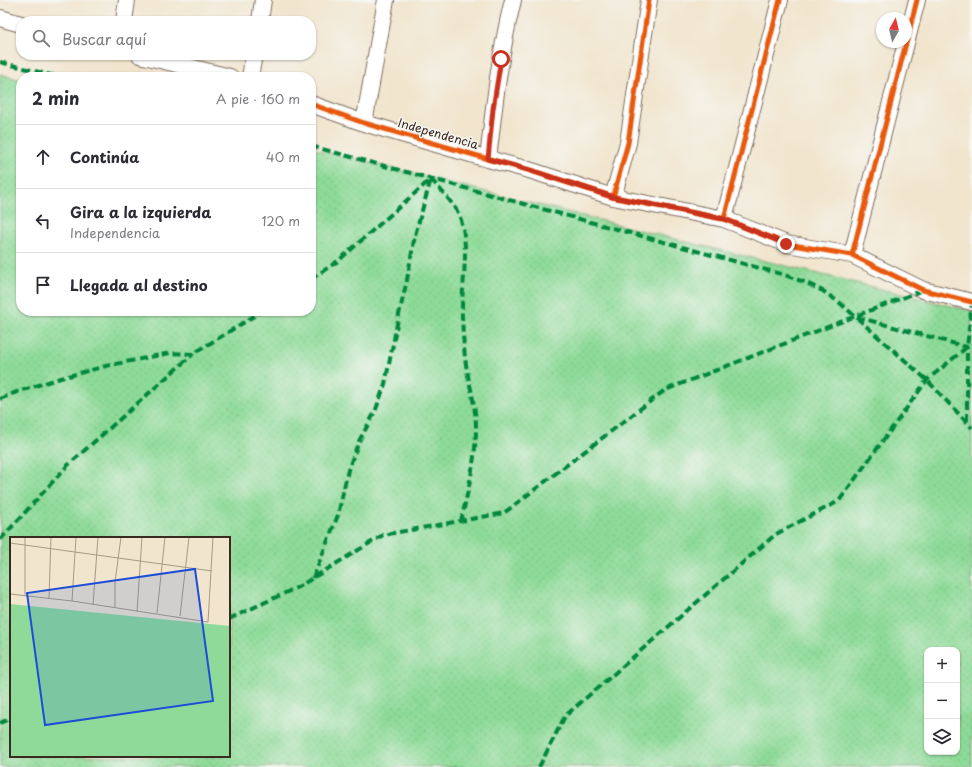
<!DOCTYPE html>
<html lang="es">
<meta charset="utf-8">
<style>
:root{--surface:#fff;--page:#f2f2f3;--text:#2b2b33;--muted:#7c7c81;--line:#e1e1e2}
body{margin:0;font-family:"Playpen Sans",sans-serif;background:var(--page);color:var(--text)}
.controls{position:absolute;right:12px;bottom:12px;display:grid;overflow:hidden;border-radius:8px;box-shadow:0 1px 3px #0004}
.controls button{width:36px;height:36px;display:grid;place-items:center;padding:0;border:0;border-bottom:1px solid var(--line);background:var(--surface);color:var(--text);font:20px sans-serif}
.compass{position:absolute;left:876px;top:12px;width:36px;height:36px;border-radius:50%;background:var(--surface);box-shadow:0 1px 3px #0004;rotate:8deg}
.stop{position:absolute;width:12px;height:12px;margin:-9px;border:3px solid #c8321e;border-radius:50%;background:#fff}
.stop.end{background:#c8321e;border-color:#fff;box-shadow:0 1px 4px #0008}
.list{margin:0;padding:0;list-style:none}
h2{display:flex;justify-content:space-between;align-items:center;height:52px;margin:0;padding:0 16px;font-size:17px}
h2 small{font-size:13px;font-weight:400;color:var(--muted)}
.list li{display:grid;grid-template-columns:26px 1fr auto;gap:12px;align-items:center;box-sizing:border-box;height:64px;padding:0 16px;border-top:1px solid var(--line)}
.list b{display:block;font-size:15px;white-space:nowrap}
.list p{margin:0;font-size:13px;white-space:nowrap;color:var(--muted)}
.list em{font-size:13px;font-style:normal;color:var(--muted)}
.icon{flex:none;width:22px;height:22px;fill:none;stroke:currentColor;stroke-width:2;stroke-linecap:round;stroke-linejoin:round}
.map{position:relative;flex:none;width:972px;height:767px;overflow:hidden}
.search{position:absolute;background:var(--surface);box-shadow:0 1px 3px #0004;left:16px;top:16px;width:300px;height:44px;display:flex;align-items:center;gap:10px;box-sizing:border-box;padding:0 14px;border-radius:16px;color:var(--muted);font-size:15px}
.panel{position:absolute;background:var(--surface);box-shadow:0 1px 3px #0004;left:16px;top:72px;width:300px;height:244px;border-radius:16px}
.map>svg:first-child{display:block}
.grass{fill:url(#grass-dots);stroke:#64825c;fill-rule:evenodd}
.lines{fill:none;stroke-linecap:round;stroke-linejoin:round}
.minor-casing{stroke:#7b6b5b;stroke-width:18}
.minor{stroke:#fff;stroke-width:16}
.quiet{stroke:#00873e;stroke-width:4;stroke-dasharray:8 4;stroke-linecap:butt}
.cycleway-casing{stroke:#f6f6f2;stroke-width:8}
.cycleway{stroke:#e8590c;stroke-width:5}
.route{stroke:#c8321e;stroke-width:5}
.labels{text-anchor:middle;stroke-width:3;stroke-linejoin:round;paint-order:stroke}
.street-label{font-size:12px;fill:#3b2a1e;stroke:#f6f6f2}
.inset-road{fill:none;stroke:#a89a87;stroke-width:1}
.view{fill:#1d4ed8;fill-opacity:0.15;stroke:#1d4ed8;stroke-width:2}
.inset-edge{fill:none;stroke:#3b2a1e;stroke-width:2}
</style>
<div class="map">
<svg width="972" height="767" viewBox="0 0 972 767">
<defs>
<pattern id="grass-dots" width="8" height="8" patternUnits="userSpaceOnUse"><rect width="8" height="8" fill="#8edb99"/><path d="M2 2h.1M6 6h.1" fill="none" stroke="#7bbc83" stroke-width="1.8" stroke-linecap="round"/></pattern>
</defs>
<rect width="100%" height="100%" fill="#f6f6f2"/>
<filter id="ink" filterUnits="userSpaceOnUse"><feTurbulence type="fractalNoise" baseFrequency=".025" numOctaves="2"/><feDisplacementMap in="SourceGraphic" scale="8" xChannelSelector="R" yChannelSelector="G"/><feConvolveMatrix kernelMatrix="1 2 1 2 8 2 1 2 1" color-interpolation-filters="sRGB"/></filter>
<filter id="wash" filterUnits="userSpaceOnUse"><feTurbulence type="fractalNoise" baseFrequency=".012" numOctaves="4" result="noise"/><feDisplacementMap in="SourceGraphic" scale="16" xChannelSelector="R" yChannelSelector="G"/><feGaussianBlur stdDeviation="0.9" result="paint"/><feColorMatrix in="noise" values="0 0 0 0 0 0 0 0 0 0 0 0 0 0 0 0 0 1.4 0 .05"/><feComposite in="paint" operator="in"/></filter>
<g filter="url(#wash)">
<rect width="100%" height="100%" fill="#f1e5cd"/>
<path class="grass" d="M0 74 21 80V311H311V148L703 246 972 311V767H0ZM11 538H229V756H11ZM927 650H957V752H927Z"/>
</g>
<g filter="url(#ink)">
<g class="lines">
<g class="minor-casing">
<path id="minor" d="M0 18 21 24
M124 21 127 0
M260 21 263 0
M140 55 230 77
M250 77 254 55
M311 104 364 123 488 159 529 170 613 197 724 219 787 244 852 255 923 290 972 302
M364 123 386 0
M488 159C494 106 500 52 513 0
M613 197 628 143 649 0
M724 219 780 0
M852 255 917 0"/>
</g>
<use href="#minor" class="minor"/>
<path class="quiet" d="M0 62 59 77
M311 146 785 275 804 282 823 291 840 303 927 380 972 428
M431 179C441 191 456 205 461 220 470 251 461 286 462 317 463 336 464 353 467 371 471 390 476 409 476 428 476 459 468 491 461 521
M311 279 338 261 431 179
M857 317 967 347V422
M0 399 14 393 57 379 106 366 170 353 193 354 262 311
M0 540 67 466 193 354
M313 578 338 515 348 470 359 441 375 412 385 384 398 319 407 280 415 235 431 179
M229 619 298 587 383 535 504 513 665 390 923 290
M0 723 11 718
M539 767 565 716 776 534 839 501 927 380 967 347 972 302"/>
<g class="cycleway-casing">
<path id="cycleway" d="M311 104 364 123 488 159 529 170 613 197 724 219 787 244 852 255 923 290 972 302
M613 197 628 143 649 0
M724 219 780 0
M852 255 917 0"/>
</g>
<use href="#cycleway" class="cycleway"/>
</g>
</g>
<g class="lines" filter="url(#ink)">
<path class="route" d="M501 59 493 109 488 159 529 170 613 197 724 219 786 244"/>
</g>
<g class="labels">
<g class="street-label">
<text transform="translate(438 134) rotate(16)" y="4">Independencia</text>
</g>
</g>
<g transform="translate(10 537)">
<rect width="220" height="220" fill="#f1e5cd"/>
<path d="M0 67 220 89V220H0Z" fill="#8edb99"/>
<path class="inset-road" d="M15 0V59M0 6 202 34M0 57 62 64 198 85 203 0M39 61 41 0M62 64 66 0M83 68 88 0M105 71V45L111 0M127 75 132 0M147 76 155 0M170 79 179 0"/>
<path class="view" d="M185 32 203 164 35 188 17 56Z"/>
<rect width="220" height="220" class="inset-edge"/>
</g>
</svg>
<div class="controls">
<button>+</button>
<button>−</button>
<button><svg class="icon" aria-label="layers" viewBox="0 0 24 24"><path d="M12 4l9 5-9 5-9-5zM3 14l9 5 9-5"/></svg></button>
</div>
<svg class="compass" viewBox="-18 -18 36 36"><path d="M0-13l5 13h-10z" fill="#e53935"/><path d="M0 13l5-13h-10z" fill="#7c7c81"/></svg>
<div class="stop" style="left:501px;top:59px"></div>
<div class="stop end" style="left:786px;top:244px"></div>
<div class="search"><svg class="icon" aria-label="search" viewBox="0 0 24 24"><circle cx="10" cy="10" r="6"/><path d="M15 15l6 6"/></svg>Buscar aquí</div>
<section class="panel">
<h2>2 min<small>A pie · 160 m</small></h2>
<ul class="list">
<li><svg class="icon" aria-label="ahead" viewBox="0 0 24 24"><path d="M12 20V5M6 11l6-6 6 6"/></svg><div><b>Continúa</b></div><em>40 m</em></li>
<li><svg class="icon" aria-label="left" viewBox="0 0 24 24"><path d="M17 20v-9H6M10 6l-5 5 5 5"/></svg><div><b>Gira a la izquierda</b><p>Independencia</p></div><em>120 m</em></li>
<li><svg class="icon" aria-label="arrive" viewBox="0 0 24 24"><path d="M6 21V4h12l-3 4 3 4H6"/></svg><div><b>Llegada al destino</b></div></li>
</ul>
</section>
</div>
